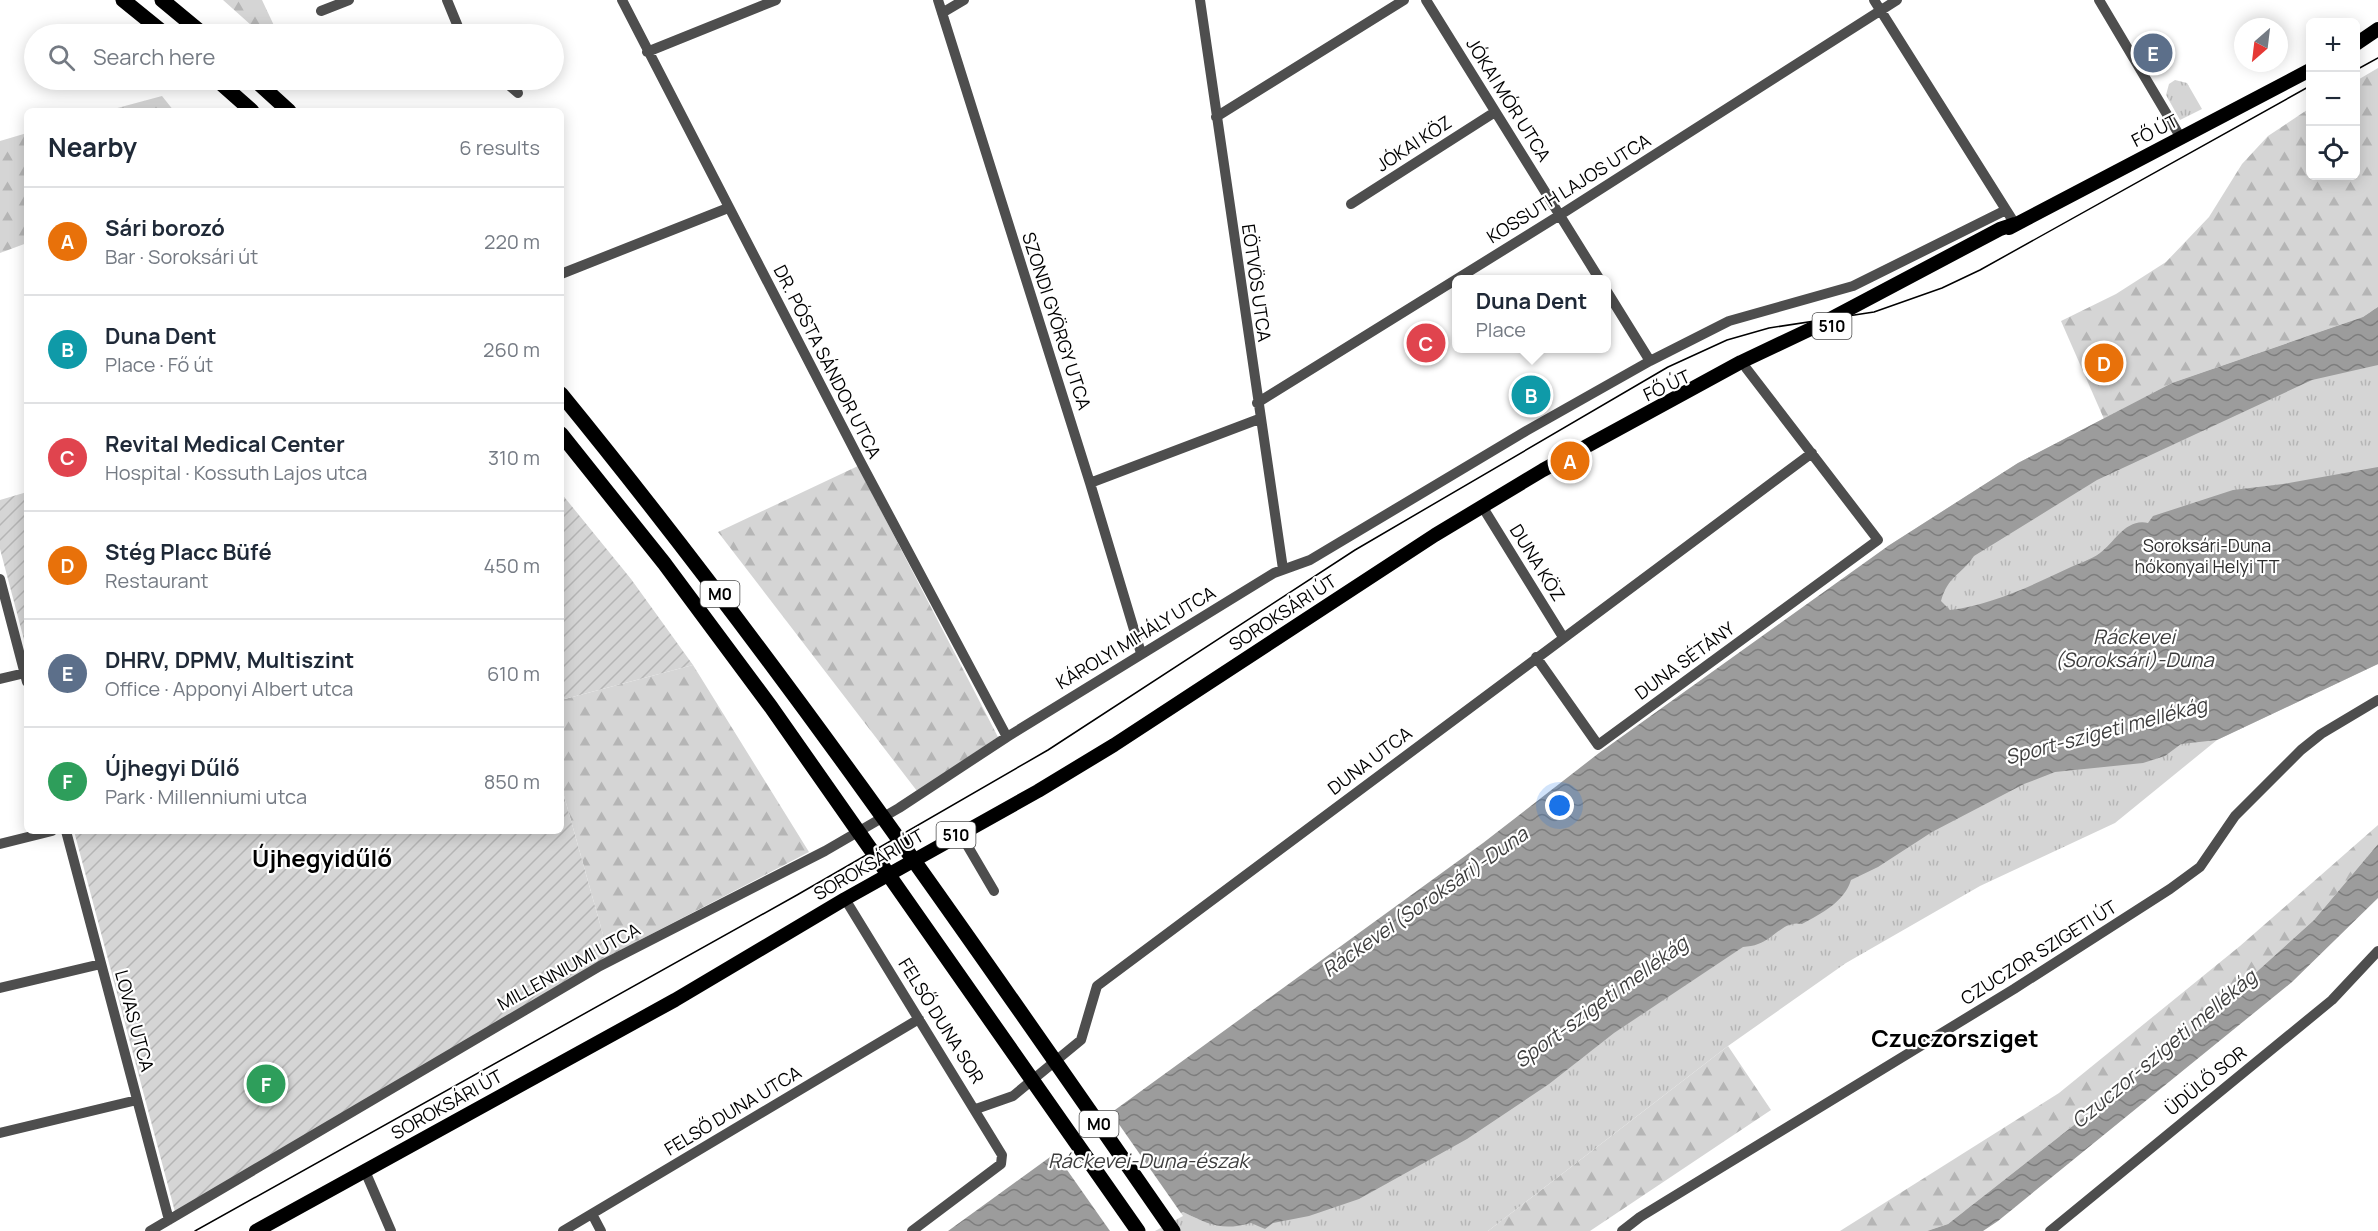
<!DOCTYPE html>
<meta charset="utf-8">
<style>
:root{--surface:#fff;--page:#f2f2f3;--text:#1f2937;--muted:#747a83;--line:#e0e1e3;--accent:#000}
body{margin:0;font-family:Manrope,sans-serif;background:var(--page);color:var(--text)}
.controls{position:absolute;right:18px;top:18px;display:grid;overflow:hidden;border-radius:9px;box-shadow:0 3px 15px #0003}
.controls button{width:54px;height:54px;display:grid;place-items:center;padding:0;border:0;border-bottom:2px solid var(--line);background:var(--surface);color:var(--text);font:30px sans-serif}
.compass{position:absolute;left:2234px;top:18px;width:54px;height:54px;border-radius:50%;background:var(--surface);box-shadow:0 3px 15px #0003;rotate:208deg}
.you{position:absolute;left:1560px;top:806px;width:21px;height:21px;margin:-15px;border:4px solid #fff;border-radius:50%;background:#1a73e8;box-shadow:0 0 0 9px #1a73e833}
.badge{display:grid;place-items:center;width:39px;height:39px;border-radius:50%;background:var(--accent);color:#fff;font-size:20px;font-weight:700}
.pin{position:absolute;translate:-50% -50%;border:3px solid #fff;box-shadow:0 2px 6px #0006}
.popup{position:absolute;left:1452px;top:275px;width:159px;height:78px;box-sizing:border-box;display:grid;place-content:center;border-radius:9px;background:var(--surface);filter:drop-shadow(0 2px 4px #0005);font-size:20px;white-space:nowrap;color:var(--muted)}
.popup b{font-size:22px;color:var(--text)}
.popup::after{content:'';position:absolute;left:50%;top:100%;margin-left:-12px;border:12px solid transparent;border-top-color:var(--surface)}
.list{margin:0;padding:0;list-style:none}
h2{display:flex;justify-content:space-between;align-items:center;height:78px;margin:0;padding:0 24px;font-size:26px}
h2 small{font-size:20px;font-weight:400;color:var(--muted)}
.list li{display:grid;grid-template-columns:39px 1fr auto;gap:18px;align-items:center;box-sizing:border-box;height:108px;padding:0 24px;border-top:2px solid var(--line)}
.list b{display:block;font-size:22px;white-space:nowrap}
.list p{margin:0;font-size:20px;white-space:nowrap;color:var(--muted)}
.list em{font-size:20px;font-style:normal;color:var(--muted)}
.icon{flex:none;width:33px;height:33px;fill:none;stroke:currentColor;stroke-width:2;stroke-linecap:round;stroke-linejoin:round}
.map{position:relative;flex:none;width:2378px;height:1231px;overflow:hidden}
.search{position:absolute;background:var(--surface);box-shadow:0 3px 15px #0003;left:24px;top:24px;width:540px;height:66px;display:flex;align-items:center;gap:15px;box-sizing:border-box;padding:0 21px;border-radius:33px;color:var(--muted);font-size:22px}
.panel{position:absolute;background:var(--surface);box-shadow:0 3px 15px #0003;left:24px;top:108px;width:540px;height:726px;border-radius:9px}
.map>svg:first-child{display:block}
.forest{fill:url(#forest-firs)}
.park{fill:url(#park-tufts)}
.garden{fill:url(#garden-furrows)}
.water{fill:url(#water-waves)}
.pier{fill:#fff}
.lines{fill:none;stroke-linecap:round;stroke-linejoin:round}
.minor{stroke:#4e4e4e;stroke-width:10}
.major{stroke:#000;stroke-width:14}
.highway{stroke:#000;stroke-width:15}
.tram{stroke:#000;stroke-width:1.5}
.labels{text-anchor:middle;stroke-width:4.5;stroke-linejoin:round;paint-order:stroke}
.shield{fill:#fff;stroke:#4c4c4c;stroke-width:1.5}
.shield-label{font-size:16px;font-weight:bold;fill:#000}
.street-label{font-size:18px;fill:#000;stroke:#fff}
.park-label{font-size:18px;fill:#2c2c2c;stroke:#fff}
.water-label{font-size:20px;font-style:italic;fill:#3d3d3d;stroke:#fff}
.district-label{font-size:24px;font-weight:bold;fill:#000;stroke:#fff}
</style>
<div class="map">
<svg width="2378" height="1231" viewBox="0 0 2378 1231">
<defs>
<pattern id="forest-firs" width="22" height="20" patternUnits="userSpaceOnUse" patternTransform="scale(1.5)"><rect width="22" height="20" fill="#d5d5d5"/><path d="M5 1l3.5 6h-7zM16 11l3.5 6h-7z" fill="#b5b5b5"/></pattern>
<pattern id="park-tufts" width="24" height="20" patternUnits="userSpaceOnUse" patternTransform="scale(1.5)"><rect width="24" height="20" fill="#d5d5d5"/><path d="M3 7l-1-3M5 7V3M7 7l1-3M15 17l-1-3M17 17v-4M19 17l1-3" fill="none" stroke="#b5b5b5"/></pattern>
<pattern id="garden-furrows" width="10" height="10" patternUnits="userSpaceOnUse" patternTransform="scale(1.5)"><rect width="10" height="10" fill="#d5d5d5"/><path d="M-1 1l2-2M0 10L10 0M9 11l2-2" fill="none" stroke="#b5b5b5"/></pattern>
<pattern id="water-waves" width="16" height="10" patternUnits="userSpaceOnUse" patternTransform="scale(1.5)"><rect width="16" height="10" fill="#9c9c9c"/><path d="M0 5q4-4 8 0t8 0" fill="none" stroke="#7d7d7d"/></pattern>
</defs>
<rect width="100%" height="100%" fill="#fff"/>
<path class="forest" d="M223 0H262L278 34H261Z
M2378 68V307L2363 317 2172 383 2104 419 2061 321 2116 294 2166 262 2209 217 2242 164 2268 136 2310 108V176H2356V81Z
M162 96 174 111H108L110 110Z
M27 133V243L0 253V141Z
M858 466 998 737 917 791 718 532Z
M693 665 809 852 609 956 561 785V700Z
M2378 825V844L2314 920 2177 1044 1948 1224 1927 1231H1840L2059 1093 2240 946Z
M1728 1046 1771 1110 1590 1231H1488Z"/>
<path class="park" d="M2175 80 2187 83 2202 109 2180 120 2166 95 2169 84Z
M2378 307V664L2217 740 2115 823 1980 886 1846 963 1728 1046 1488 1231H1149L1183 1212 1198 1219 1888 546 2018 463 2172 383 2363 317Z"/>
<path class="garden" d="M27 492V651L0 549V500Z
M561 493 631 579 693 665 561 700Z
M561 785 609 956 175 1212 74 831H561Z"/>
<path class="water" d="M2378 307V365L2312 380 2097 480 1974 556C1960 576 1948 576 1941 601L1950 610C1992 605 2033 585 2071 567 2080 563 2092 559 2100 553 2115 542 2126 518 2148 523L2153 516 2233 490 2283 484 2378 467V664L2217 740 2181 744 2165 756 2143 763 2055 772 2024 784 1932 832 1878 867 1851 880C1845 901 1821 914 1802 924 1784 920 1775 938 1758 944 1754 946 1748 946 1743 947L1614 1033 1549 1084 1467 1139 1359 1199 1309 1216 1273 1223 1265 1229 1251 1223C1222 1231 1210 1225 1183 1212L1149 1231H948L1483 843 1599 753 1888 546 2018 463 2172 383 2363 317Z
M2378 844V898L2292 982 1998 1221 1983 1231H1927L1948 1224 2177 1044 2314 920Z"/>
<path class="pier" d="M1109 1110 1183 1216 1155 1231H1110L1053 1150Z"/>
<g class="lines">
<path class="minor" d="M447 0 461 34
M622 0 859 459 1007 737
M938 0 1090 483 1141 653
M1200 0 1283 569
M1426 0 1600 280
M1874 0 2015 224
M2099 0 2181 138
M321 11 349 0
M942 13 964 0
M647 52 776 0
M503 80 518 93
M1216 117 1404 0
M1351 204 1495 112
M561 274 728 208
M1606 290 1650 361
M1257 403 1560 215 1897 0
M1090 483 1259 419
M1482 506 1563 637
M0 579 27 682
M1536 657 1598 745 1878 540 1746 368
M0 679 25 673
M66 831 169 1220
M960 833 994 891
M0 844 52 831
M845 899 1002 1155 1001 1164 912 1231
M0 988 101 964
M976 1109 1013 1096 1081 1040 1097 986 1812 453
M0 1133 137 1100
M365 1171 391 1231
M592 1214 601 1231
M150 1231 600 966 825 851 899 808 1007 737 1274 573 1310 560 1526 431 1650 361 1729 321 1853 286 2006 210
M563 1231 919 1019
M1622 1231 1640 1217 2014 989 2170 889 2200 867 2235 816 2301 750 2321 734 2378 700
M2050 1231 2332 1000 2378 951"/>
<path class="major" d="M2356 44 2378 29
M2009 228 2310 70
M256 1231 675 1000 845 899 1038 791 1114 745 1435 535 1543 470 1741 362 1815 327 2000 229 2015 224"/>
<path class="highway" d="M123 0 165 34
M162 0 203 34
M217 80 252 111
M255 80 289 111
M561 394C780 662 976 947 1173 1231
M561 434 664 563 771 707 1138 1231"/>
<path class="tram" d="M2356 70 2378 58
M195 1231 797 895 1048 750 1355 550 1668 367 1727 340 1769 328 1874 312 1942 288 1980 270 2310 86"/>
</g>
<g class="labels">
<g class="shield">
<rect x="1812.5" y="313" width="39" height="26" rx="4.5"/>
<rect x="700.5" y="581" width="39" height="26" rx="4.5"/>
<rect x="936.5" y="822" width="39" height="26" rx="4.5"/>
<rect x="1079.5" y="1111" width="39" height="26" rx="4.5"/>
</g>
<g class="shield-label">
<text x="1832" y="332">510</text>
<text x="720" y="600">M0</text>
<text x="956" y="841">510</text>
<text x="1099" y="1130">M0</text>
</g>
<g class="street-label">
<text transform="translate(1508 100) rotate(58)" y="6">JÓKAI MÓR UTCA</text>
<text transform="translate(2155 131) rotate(-27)" y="6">FŐ ÚT</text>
<text transform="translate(1414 144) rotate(-33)" y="6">JÓKAI KÖZ</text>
<text transform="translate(1569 189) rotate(-32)" y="6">KOSSUTH LAJOS UTCA</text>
<text transform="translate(1256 283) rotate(82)" y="6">EÖTVÖS UTCA</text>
<text transform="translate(1056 321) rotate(72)" y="6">SZONDI GYÖRGY UTCA</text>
<text transform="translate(827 362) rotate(63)" y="6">DR. PÓSTA SÁNDOR UTCA</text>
<text transform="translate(1667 386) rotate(-25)" y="6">FŐ ÚT</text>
<text transform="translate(1537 563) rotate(58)" y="6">DUNA KÖZ</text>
<text transform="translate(1283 613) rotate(-33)" y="6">SOROKSÁRI ÚT</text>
<text transform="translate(1136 638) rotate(-31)" y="6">KÁROLYI MIHÁLY UTCA</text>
<text transform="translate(1685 661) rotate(-36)" y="6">DUNA SÉTÁNY</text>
<text transform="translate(1370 761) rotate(-37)" y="6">DUNA UTCA</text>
<text transform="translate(869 865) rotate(-30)" y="6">SOROKSÁRI ÚT</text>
<text transform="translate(2039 953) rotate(-32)" y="6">CZUCZOR SZIGETI ÚT</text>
<text transform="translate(569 967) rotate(-29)" y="6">MILLENNIUMI UTCA</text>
<text transform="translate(134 1021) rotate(75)" y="6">LOVAS UTCA</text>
<text transform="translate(941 1021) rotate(58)" y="6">FELSŐ DUNA SOR</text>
<text transform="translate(2206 1081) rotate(-39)" y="6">ÜDÜLŐ SOR</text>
<text transform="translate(447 1105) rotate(-29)" y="6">SOROKSÁRI ÚT</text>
<text transform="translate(733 1111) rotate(-31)" y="6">FELSŐ DUNA UTCA</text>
</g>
<g class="park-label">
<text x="2207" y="552">Soroksári-Duna<tspan x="2207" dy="21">hókonyai Helyi TT</tspan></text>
</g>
<g class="water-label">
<text x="2134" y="644">Ráckevei<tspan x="2134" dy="23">(Soroksári)-Duna</tspan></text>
<text transform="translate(2106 731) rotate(-15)" y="7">Sport-szigeti mellékág</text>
<text transform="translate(1425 902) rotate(-35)" y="7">Ráckevei (Soroksári)-Duna</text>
<text transform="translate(1601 1002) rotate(-36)" y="7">Sport-szigeti mellékág</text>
<text transform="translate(2164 1049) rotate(-40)" y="7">Czuczor-szigeti mellékág</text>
<text x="1148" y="1168">Ráckevei-Duna-észak</text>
</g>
<g class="district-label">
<text x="322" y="867">Újhegyidűlő</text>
<text x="1955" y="1047">Czuczorsziget</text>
</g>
</g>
</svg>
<div class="controls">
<button>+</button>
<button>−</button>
<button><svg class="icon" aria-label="locate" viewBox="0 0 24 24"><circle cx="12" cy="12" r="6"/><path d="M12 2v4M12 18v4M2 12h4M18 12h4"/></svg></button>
</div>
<svg class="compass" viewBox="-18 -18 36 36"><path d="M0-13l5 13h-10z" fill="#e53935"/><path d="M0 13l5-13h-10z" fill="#747a83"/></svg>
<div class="you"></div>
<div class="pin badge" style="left:1570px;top:461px;background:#e8710a">A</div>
<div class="pin badge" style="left:1531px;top:395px;background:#0f9aa8">B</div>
<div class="popup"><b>Duna Dent</b>Place</div>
<div class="pin badge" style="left:1426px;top:343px;background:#e0444e">C</div>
<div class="pin badge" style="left:2104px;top:363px;background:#e8710a">D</div>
<div class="pin badge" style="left:2153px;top:53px;background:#5c6f8a">E</div>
<div class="pin badge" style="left:266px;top:1084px;background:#2e9e5b">F</div>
<div class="search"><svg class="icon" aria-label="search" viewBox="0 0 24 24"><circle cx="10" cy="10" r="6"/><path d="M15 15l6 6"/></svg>Search here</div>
<section class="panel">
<h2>Nearby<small>6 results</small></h2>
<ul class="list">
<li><span class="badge" style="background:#e8710a">A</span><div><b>Sári borozó</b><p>Bar · Soroksári út</p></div><em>220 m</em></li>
<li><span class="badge" style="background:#0f9aa8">B</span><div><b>Duna Dent</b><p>Place · Fő út</p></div><em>260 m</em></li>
<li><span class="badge" style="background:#e0444e">C</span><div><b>Revital Medical Center</b><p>Hospital · Kossuth Lajos utca</p></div><em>310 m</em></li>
<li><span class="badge" style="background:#e8710a">D</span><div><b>Stég Placc Büfé</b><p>Restaurant</p></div><em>450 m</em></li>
<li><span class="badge" style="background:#5c6f8a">E</span><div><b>DHRV, DPMV, Multiszint</b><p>Office · Apponyi Albert utca</p></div><em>610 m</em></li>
<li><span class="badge" style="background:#2e9e5b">F</span><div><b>Újhegyi Dűlő</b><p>Park · Millenniumi utca</p></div><em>850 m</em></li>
</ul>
</section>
</div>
